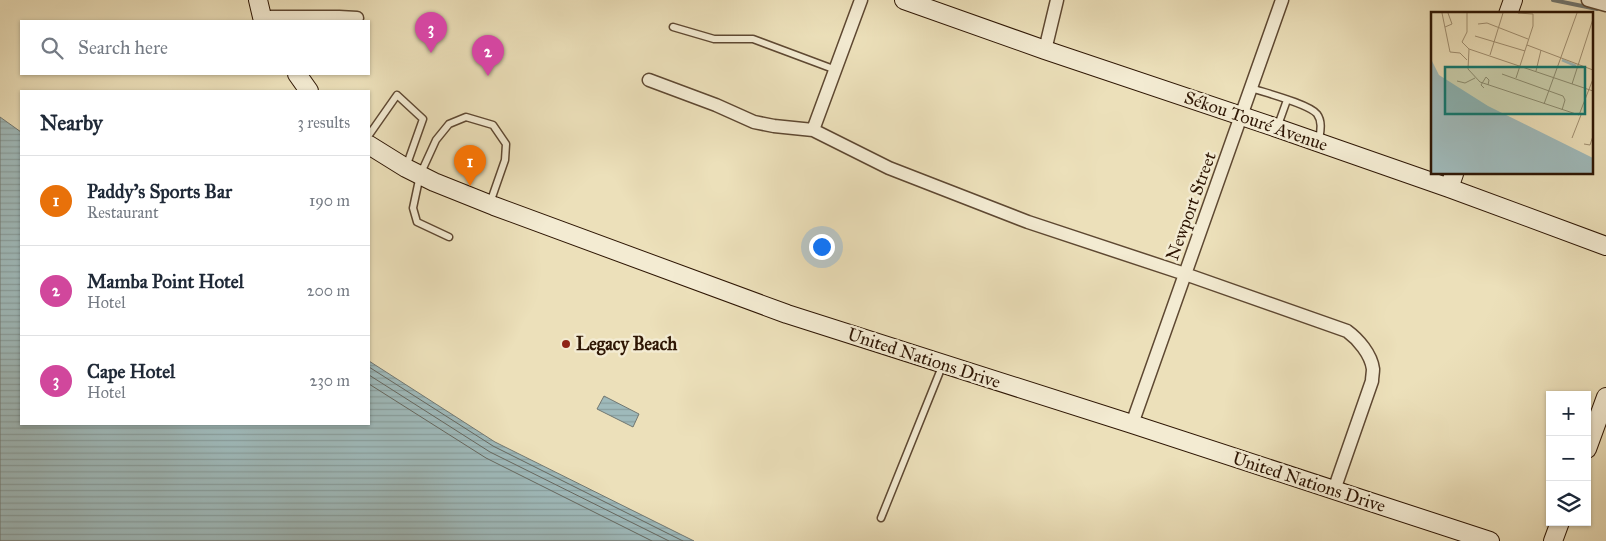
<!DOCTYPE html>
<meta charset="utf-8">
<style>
:root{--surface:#fff;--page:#f2f2f3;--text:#1f2937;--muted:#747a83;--line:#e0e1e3;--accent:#db2777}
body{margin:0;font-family:"IM FELL Great Primer",serif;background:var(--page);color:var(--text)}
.controls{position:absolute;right:15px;bottom:15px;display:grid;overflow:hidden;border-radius:0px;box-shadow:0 1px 4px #0004}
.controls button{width:45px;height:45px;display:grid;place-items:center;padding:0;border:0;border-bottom:1px solid var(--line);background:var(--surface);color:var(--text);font:25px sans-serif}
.you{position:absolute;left:821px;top:246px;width:18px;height:18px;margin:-12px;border:4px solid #fff;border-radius:50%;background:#1a73e8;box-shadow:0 0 0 8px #1a73e833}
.badge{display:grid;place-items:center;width:32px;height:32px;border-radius:50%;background:var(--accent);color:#fff;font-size:16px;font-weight:700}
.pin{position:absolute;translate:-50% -41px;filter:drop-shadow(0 1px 2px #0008)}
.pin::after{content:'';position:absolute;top:26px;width:18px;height:15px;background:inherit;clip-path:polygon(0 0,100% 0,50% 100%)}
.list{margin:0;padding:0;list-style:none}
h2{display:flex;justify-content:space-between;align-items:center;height:65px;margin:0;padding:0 20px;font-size:21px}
h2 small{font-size:16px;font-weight:400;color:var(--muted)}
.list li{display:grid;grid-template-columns:32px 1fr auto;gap:15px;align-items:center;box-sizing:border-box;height:90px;padding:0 20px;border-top:1px solid var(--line)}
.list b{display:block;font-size:19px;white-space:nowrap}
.list p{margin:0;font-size:16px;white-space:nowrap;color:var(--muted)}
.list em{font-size:16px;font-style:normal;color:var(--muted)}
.icon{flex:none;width:28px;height:28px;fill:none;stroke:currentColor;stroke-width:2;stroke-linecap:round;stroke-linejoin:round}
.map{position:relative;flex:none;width:1606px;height:541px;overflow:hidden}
.search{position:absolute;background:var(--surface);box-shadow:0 1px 4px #0004;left:20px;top:20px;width:350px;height:55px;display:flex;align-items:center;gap:12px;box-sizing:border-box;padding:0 18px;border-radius:0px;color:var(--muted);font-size:19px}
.panel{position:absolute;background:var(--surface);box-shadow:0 1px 4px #0004;left:20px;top:90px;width:350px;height:335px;border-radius:0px}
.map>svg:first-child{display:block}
.water{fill:url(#water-rules);stroke:#727872}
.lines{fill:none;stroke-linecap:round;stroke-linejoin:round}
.shore{stroke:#666860;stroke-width:1}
.stream{stroke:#727872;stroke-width:4}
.lane-casing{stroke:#5e4832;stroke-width:9}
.street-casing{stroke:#5e4832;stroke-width:15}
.secondary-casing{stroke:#2e1604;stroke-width:20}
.lane{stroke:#f3ebd2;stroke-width:6}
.street{stroke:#f3ebd2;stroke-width:12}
.secondary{stroke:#f3ebd2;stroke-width:18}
.poi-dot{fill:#8f2418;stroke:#f3ebd2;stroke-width:2}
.labels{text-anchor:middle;stroke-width:5;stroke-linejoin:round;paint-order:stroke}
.street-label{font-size:18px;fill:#2e1604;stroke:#f3ebd2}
.poi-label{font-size:18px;font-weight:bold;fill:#2e1604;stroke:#f3ebd2;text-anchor:start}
.inset-river{fill:none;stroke:#9fbabb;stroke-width:2.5}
.inset-road{fill:none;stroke:#a08f71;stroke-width:1}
.view{fill:#0f766e;fill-opacity:0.15;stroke:#0f766e;stroke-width:2.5}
.inset-edge{fill:none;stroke:#2e1604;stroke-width:2.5}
</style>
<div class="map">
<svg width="1606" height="541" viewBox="0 0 1606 541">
<defs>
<pattern id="water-rules" width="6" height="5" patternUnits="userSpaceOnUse" patternTransform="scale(1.25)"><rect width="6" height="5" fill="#9fbabb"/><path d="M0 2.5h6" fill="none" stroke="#899f9f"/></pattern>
</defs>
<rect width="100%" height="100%" fill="#ece0ba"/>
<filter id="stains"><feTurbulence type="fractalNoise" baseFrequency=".004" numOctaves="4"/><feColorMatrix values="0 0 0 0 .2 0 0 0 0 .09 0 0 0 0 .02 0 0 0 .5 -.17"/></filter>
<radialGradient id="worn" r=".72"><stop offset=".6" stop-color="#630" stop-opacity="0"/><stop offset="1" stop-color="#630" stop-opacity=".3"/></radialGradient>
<path class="water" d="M0 117 21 132V424H369V361L495 442 694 541H0Z
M604 396 639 414 633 427 597 409Z"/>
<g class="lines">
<path class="shore" d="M369 367 493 446 683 541
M369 375 490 452 669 541
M369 384 486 458 652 541"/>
<path class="stream" d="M1553 0 1597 9"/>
<g class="lane-casing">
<path id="lane" d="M673 27 714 39H753L836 70
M1251 88C1266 93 1309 104 1317 114 1323 122 1320 133 1319 141
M1277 128 1287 100
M369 135 397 95 423 119 406 167
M449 237 417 222 413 208 420 175 436 140 449 124 466 117 493 125 506 144 505 160 490 203
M881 518 943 364"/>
</g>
<g class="street-casing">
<path id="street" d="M1588 0 1606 5
M262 17H339L357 18
M1045 50 1057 0
M649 80 716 105 754 122 774 126 813 130 889 168 1028 222 1185 274 1347 331C1358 339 1371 354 1373 369 1373 373 1372 377 1372 381L1334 490
M813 130 861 0
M1132 424 1282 0"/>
</g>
<g class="secondary-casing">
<path id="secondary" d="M258 0 262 17 265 21
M904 0 1045 50 1277 128 1449 188 1606 246
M1508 14 1513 0
M297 74 309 91
M369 145 406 168 434 182 494 206 787 314 1132 424 1490 541
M1449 188 1454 174
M1587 449 1606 397
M1553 541 1560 522"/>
</g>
<use href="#lane" class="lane"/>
<use href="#street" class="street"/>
<use href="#secondary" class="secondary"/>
</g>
<circle class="poi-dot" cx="566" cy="344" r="5"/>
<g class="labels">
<g class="street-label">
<text transform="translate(1256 121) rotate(19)" y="6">Sékou Touré Avenue</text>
<text transform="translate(1191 206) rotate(-70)" y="6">Newport Street</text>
<text transform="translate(924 358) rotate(18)" y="6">United Nations Drive</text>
<text transform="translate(1309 482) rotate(18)" y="6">United Nations Drive</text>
</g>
<g class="poi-label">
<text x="576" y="350">Legacy Beach</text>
</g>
</g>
<g transform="translate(1431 12)">
<rect width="162" height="162" fill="#ece0ba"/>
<path d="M0 47 8 63 57 94 162 146V162H0Z" fill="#9fbabb"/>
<path class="inset-river" d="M131 48 145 54"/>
<path class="inset-road" d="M11 1 19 40 29 41 36 48M36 1V20L31 30 38 37 162 79M87 1 102 2M47 12 56 11 97 27M14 15 21 12 17 1M44 24 94 39M96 33 162 58M38 37 37 57 49 70 148 103 162 67M59 43 72 1M105 59 110 38M71 62 132 84 134 88 131 98M85 66 102 14V2M26 69 34 71 44 66M141 72 162 7M53 76 50 73 55 65 58 68 57 73M113 92 146 1M141 126 150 103M153 132 159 133 162 124"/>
<path class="view" d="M14 55H154V102H14Z"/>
<rect width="162" height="162" class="inset-edge"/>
</g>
<rect width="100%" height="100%" filter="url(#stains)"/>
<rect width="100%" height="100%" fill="url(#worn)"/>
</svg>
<div class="controls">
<button>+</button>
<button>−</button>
<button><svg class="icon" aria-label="layers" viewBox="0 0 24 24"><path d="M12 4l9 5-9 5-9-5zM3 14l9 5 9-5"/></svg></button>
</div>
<div class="you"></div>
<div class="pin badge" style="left:470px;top:186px;background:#e8710a">1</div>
<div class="pin badge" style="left:488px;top:76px;background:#d1479c">2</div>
<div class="pin badge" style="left:431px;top:53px;background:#d1479c">3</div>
<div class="search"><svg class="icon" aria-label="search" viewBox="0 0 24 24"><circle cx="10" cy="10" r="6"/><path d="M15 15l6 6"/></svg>Search here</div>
<section class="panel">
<h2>Nearby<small>3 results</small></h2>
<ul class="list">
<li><span class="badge" style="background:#e8710a">1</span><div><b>Paddy's Sports Bar</b><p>Restaurant</p></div><em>190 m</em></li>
<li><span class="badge" style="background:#d1479c">2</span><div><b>Mamba Point Hotel</b><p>Hotel</p></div><em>200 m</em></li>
<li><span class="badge" style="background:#d1479c">3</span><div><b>Cape Hotel</b><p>Hotel</p></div><em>230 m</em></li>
</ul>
</section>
</div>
